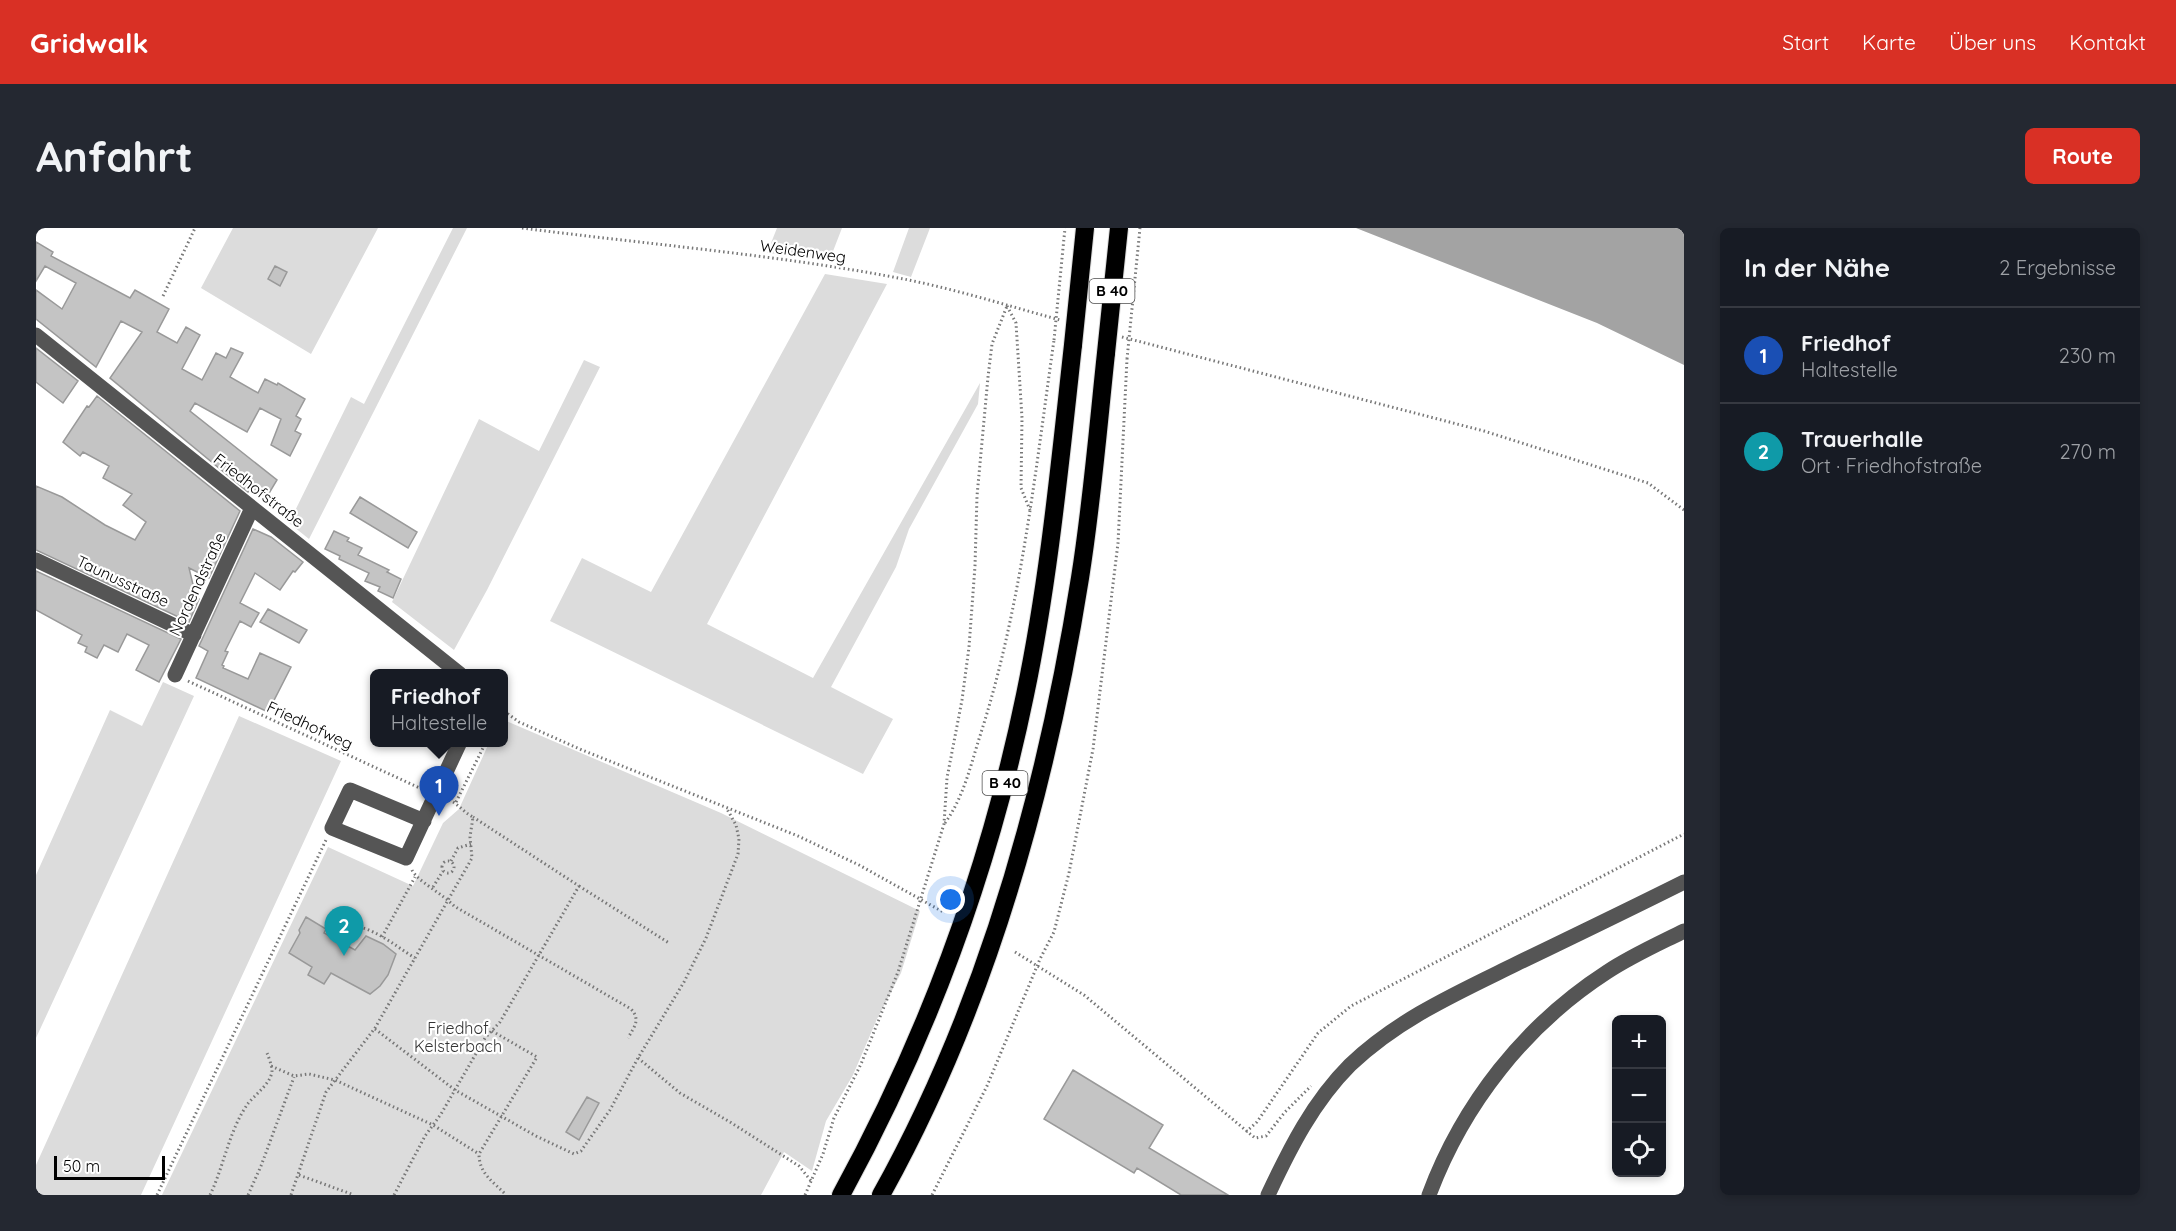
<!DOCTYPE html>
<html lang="de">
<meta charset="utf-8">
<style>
:root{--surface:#171b24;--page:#242831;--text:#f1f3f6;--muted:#9ea1a6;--line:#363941;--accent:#d93025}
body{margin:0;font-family:Quicksand,sans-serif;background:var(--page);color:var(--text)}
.controls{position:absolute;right:18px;bottom:18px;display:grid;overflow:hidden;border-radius:9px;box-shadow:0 3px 9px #0003}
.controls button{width:54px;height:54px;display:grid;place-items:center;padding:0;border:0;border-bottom:2px solid var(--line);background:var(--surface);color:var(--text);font:30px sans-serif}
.scale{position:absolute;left:18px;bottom:15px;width:111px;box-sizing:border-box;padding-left:6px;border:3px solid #000;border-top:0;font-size:16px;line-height:21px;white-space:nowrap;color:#000;-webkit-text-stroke:4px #fff;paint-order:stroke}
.you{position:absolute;left:915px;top:672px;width:21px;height:21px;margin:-15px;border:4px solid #fff;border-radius:50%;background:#1a73e8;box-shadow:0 0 0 9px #1a73e833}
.badge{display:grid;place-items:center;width:39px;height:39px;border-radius:50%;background:var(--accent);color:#fff;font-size:20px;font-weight:700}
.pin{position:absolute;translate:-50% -50px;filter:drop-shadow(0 2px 3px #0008)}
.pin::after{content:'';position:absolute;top:32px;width:21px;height:18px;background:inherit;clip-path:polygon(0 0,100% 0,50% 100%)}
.popup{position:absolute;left:334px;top:441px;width:138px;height:78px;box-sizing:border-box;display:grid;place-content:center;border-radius:9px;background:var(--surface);filter:drop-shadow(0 2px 4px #0005);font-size:20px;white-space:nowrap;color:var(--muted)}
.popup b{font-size:22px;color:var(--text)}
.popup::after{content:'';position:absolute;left:50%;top:100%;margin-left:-12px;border:12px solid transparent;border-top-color:var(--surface)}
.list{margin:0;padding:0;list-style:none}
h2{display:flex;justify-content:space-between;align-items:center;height:78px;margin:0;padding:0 24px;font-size:26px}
h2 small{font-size:20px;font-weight:400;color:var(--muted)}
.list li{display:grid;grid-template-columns:39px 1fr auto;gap:18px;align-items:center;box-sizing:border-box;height:96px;padding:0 24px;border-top:2px solid var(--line)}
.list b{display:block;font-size:22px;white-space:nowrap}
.list p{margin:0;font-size:20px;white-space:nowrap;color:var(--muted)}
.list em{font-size:20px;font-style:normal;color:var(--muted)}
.icon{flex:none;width:33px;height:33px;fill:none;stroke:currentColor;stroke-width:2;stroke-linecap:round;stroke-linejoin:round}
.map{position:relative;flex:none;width:1648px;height:967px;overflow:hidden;border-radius:9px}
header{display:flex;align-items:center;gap:36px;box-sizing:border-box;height:84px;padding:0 30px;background:var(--accent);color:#fff}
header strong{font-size:28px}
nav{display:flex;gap:33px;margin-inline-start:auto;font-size:21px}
.intro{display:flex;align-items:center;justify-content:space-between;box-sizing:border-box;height:144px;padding:0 36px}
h1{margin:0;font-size:42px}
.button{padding:15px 27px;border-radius:9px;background:var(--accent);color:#fff;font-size:21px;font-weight:700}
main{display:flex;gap:36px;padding:0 36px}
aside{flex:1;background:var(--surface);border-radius:9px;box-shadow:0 3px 9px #0003}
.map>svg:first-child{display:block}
.green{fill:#dcdcdc}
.water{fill:#a3a3a3}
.building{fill:#c4c4c4;stroke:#999;stroke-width:1.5}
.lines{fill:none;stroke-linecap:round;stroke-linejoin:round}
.highway-casing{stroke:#dbdbdb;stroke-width:20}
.path{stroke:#777;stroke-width:3;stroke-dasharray:1.5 3;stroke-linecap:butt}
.minor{stroke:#555;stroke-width:15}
.highway{stroke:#000;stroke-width:18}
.highway-bridge-casing{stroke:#dbdbdb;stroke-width:20;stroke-linecap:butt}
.path-bridge{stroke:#777;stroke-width:3;stroke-dasharray:1.5 3;stroke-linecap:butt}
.highway-bridge{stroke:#000;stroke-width:18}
.labels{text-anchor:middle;stroke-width:4.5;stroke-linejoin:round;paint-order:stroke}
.shield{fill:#fff;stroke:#4c4c4c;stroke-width:1.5}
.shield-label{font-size:15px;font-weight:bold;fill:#000}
.street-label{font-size:16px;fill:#000;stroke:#fff}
.park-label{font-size:16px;fill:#333;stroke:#fff}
</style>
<header>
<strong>Gridwalk</strong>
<nav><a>Start</a><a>Karte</a><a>Über uns</a><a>Kontakt</a></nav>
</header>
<div class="intro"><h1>Anfahrt</h1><a class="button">Route</a></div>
<main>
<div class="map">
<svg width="1648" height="967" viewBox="0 0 1648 967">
<rect width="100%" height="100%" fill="#fff"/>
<path class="green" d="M197 0H342L275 126 165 60Z
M417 0H431L273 311 253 295 315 169 328 176Z
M741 0H806L794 31 731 25Z
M873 0H894L875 49 857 44Z
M789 46 851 56 671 396 777 450 944 155 942 176 873 301 860 339 795 459 857 491 827 546 514 393 546 330 615 364Z
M548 132 564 139 451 362 418 422 356 374 443 191 503 223Z
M127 454 158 468 0 810V647L74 482 106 498Z
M203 488 305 533 105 967H0V937Z
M468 492 685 585 884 683 865 745 841 791 817 847 790 893 776 943 748 924 725 967H126L292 619 377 658 407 595 423 581 453 515 468 514Z"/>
<path class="water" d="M1320 0H1648V137L1561 95Z"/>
<path class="building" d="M0 14 17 24 15 28 94 70 99 62 133 81 121 104 141 115 150 99 164 107 146 141 166 152 180 125 190 130 195 120 207 125 194 149 222 165 229 151 241 157 242 155 269 171 260 188 265 191 259 203 265 206 254 228 235 217 245 191 224 180 211 204 159 175 154 183 241 252 229 272 214 262 212 264 74 150 106 104 85 93 60 139 0 91V62L26 81 40 55 9 38 0 53Z
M239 38 251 44 244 58 232 51Z
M0 120 42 153 27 175 0 154Z
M61 168 204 283 173 350 153 340 160 369 163 371 153 394 0 322V258L26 269 69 297 99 312 110 294 87 277 96 266 67 250 73 238 47 224 44 228 27 214 51 178 53 179Z
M324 269 381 304 372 320 314 285Z
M217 301 235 309 267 334 259 344 257 343 244 362 219 345 204 375 223 385 215 399 204 393 189 423 192 424 186 437 188 438 187 440 212 451 224 425 255 439 232 484 160 450 172 423 163 418Z
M298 303 313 310 311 313 326 320 322 327 353 342 351 344 365 351 357 370 342 363 344 359 329 353 333 345 303 331 304 328 289 321Z
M0 343 145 411 123 454 100 442 113 417 91 406 82 424 68 417 61 430 49 424 51 419 42 415 46 407 0 382Z
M232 381 271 402 263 415 224 394Z
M270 689 290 701 288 705 319 722 330 708 347 716 360 726 352 747 344 758 334 766 295 745 288 756 272 747 276 739 253 725 264 705 263 702Z
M1037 842 1127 897 1113 920 1192 967H1145L1101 940 1098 945 1008 891Z
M551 869 563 875 543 912 530 904Z"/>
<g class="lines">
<g class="highway-casing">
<path id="highway" d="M805 967C891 810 953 642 989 467 1013 352 1024 234 1037 117
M845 967C951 777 1010 564 1044 350 1056 275 1062 200 1070 125"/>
</g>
<path class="path" d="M486 0C609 16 734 26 857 49 913 59 969 77 1024 92
M127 68 159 0
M971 78 980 95 986 190 985 260 994 282
M1086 109 1448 203 1612 255 1648 282
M152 453 388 562
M468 483 483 494 546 522 762 608 823 637 909 685
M420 574 450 514
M909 595C927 570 934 540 943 511 985 382 999 245 1018 112
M415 633 422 620 435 616
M406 639a6 6 0 1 1 12 0a6 6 0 1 1-12 0Z
M376 642C381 653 407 666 418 678L595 781C605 792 598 799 592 810
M543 658 633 715
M397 659 407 643
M293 704C323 685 354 715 379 730
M346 709 379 649
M979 724 1048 767 1219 910 1230 908 1249 884 1275 858
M339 801 419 862 500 908 538 926 545 923 574 882 602 830 648 754 670 710 702 626 703 611 700 597 691 581
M456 803 501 829 443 926C443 946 458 954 470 967
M602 830 644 865 694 894 763 938 776 954
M235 838 258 848 273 846 299 852 397 897 443 926
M1210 904 1221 894 1282 805 1315 778 1648 606
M263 947 318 967
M121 967 290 612
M174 967C188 938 193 903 211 877 218 867 235 856 236 843 236 838 233 830 231 825
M212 967 225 938 258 849
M255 967 290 864 339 800 436 630 434 609 437 589C427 584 422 575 411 571
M358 967 389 908 405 886 449 810 464 794 543 658 437 589
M769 967 787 926 798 890 825 836 862 744 908 596 911 550 926 472 933 419 939 338 941 268 952 149 956 116 971 78
M896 967 951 858 1004 731 1018 704 1033 645 1057 521 1082 315 1091 131"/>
<path class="minor" d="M0 107 424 446
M0 332 158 407
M139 447 216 280
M388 593 314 562 296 600 370 630C388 591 406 553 424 514
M1232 967C1254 920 1277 874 1314 837 1362 791 1421 765 1480 736 1536 709 1592 682 1648 654
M1393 967C1427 876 1489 797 1571 744 1595 728 1622 716 1648 703"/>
<use href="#highway" class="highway"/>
<g class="highway-bridge-casing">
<path id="highway-bridge" d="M1037 117 1049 0
M1070 125 1083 0"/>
</g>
<path class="path-bridge" d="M1018 112 1029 0
M1091 131 1104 0"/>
<use href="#highway-bridge" class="highway-bridge"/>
</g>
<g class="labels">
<g class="shield">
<rect x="1053.5" y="51" width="45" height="24" rx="4.5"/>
<rect x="946.5" y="543" width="45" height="24" rx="4.5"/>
</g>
<g class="shield-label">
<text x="1076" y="68">B 40</text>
<text x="969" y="560">B 40</text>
</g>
<g class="street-label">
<text transform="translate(767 23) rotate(8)" y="6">Weidenweg</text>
<text transform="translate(223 262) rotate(38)" y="6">Friedhofstraße</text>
<text transform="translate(87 353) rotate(25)" y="6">Taunusstraße</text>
<text transform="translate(161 356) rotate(-65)" y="6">Nordendstraße</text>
<text transform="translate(274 497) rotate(25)" y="6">Friedhofweg</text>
</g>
<g class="park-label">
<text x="422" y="806">Friedhof<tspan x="422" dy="18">Kelsterbach</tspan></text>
</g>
</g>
</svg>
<div class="controls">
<button>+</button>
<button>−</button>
<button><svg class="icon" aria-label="locate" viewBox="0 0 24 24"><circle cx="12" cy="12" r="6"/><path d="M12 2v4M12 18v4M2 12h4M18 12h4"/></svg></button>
</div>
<div class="scale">50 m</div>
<div class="you"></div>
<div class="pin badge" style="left:403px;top:588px;background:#1a4fb4">1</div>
<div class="popup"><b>Friedhof</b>Haltestelle</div>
<div class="pin badge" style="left:308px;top:728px;background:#0f9aa8">2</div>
</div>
<aside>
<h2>In der Nähe<small>2 Ergebnisse</small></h2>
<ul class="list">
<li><span class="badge" style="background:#1a4fb4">1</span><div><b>Friedhof</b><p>Haltestelle</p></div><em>230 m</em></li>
<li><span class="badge" style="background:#0f9aa8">2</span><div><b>Trauerhalle</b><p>Ort · Friedhofstraße</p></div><em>270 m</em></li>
</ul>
</aside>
</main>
